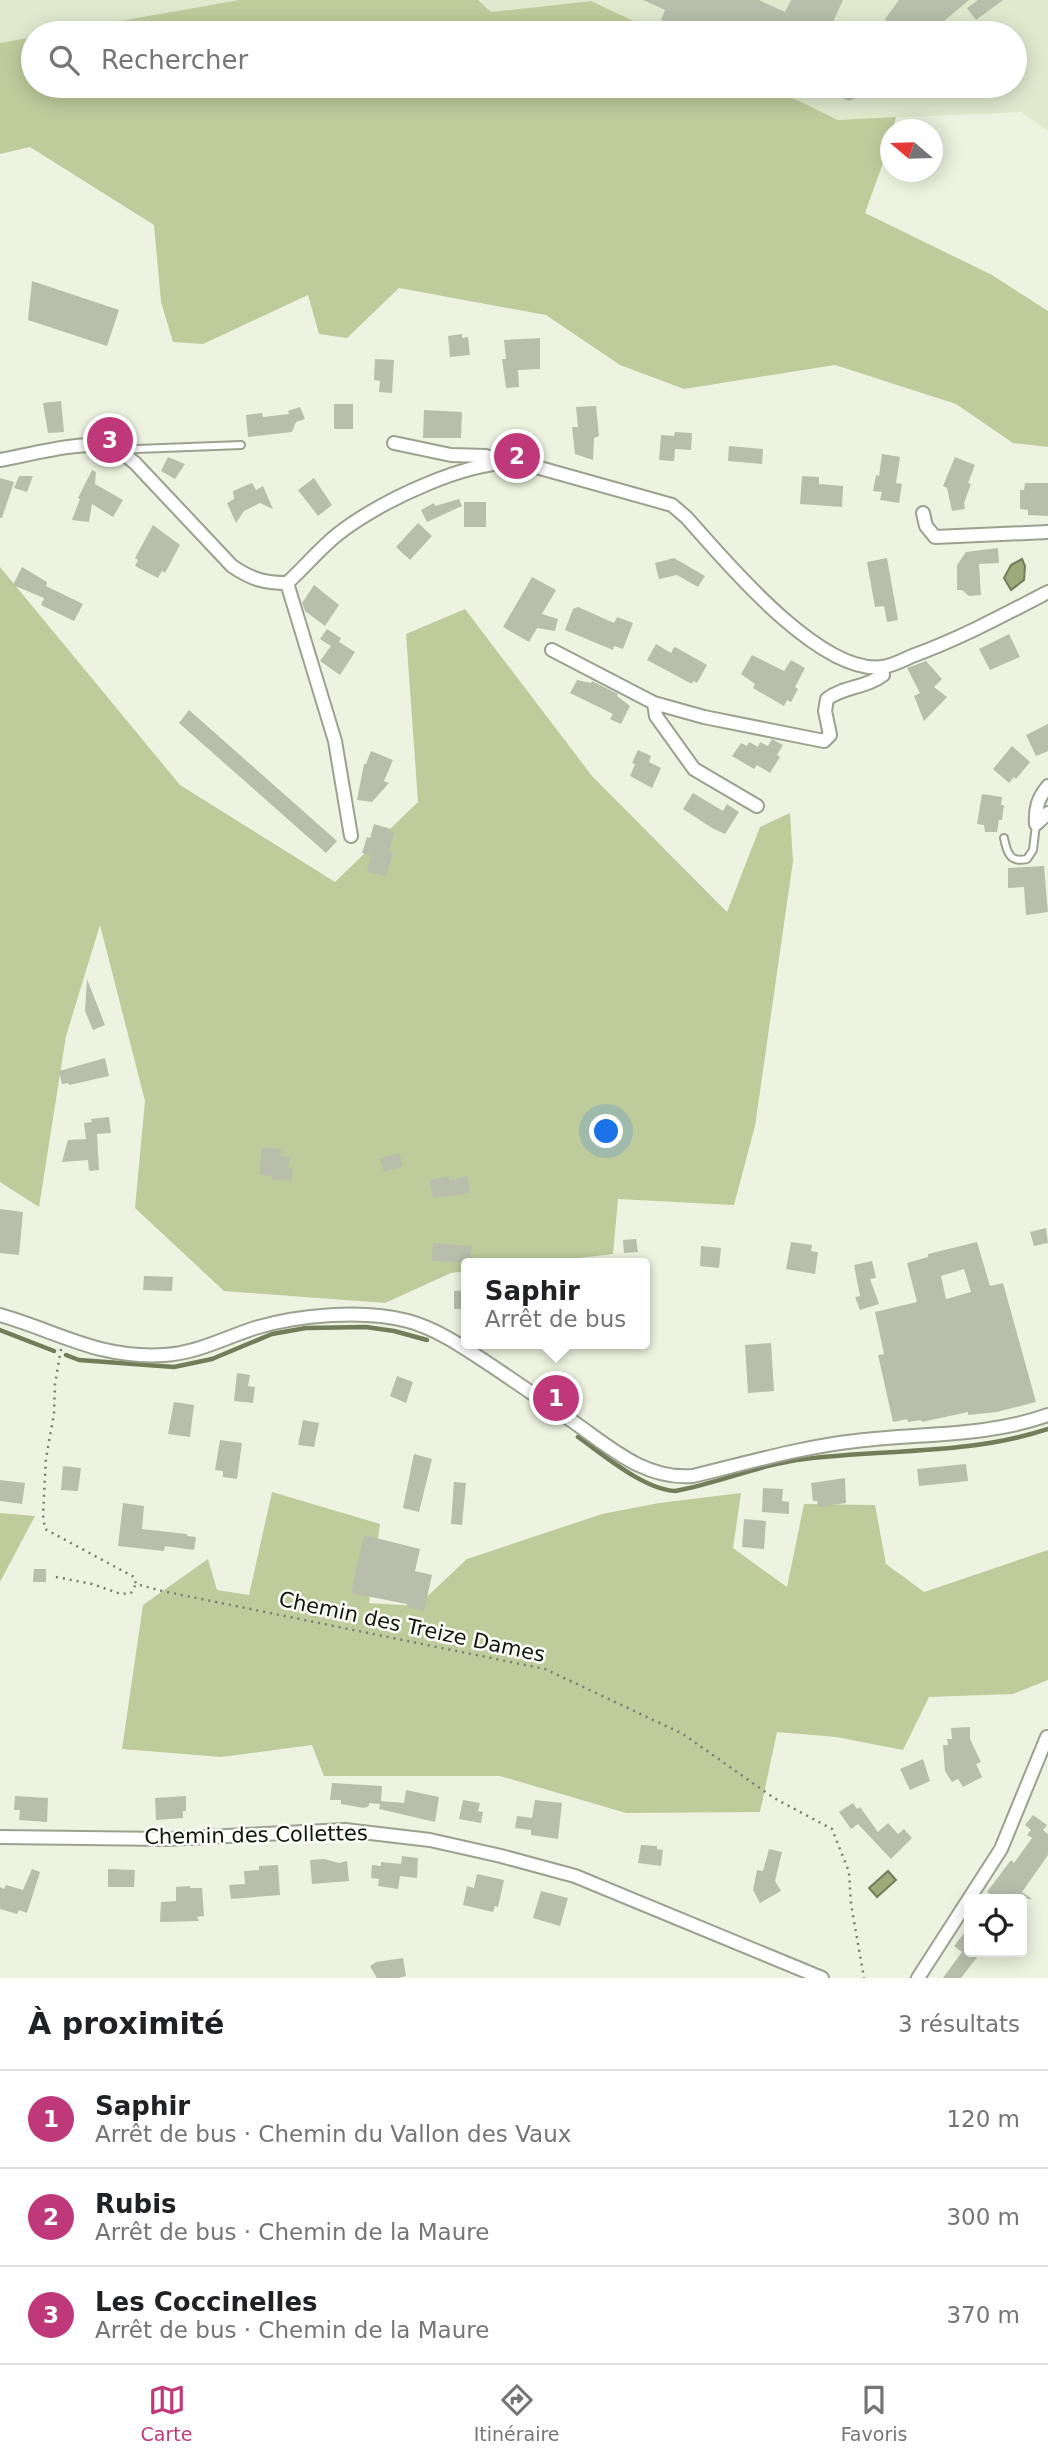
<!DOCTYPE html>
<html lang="fr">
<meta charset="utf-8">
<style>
:root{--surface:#fff;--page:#f6f6f6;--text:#202124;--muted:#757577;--line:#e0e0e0;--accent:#bf3879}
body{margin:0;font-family:"DejaVu Sans",sans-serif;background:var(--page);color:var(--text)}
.controls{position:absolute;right:21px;bottom:21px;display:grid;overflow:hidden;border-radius:7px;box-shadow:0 4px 18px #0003}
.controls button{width:63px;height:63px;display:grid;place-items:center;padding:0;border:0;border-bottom:2px solid var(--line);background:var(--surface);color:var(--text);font:35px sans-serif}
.compass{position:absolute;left:880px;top:119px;width:63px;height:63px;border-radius:50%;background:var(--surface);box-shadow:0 4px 18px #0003;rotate:289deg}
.you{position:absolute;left:607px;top:1132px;width:24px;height:24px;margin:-18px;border:5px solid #fff;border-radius:50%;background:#1a73e8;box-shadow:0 0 0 10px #1a73e833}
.badge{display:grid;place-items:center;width:46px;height:46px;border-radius:50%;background:var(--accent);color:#fff;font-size:23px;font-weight:700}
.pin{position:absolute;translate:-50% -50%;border:4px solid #fff;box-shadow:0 2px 7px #0006}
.popup{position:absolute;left:461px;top:1258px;width:189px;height:91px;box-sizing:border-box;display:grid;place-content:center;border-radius:7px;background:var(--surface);filter:drop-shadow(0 2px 5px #0005);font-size:23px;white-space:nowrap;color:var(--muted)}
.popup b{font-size:26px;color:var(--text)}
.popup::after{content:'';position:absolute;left:50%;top:100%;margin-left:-14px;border:14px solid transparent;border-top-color:var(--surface)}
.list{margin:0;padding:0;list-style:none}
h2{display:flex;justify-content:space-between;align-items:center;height:91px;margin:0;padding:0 28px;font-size:30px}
h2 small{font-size:23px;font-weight:400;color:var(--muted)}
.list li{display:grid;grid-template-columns:46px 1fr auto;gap:21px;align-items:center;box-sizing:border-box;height:98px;padding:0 28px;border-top:2px solid var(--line)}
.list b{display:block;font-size:26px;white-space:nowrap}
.list p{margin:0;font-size:23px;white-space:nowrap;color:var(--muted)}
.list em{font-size:23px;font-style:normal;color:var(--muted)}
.icon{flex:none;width:38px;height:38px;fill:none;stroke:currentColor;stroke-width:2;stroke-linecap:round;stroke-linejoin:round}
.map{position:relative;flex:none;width:1048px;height:1978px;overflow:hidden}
.search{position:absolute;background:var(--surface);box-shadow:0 4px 18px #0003;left:21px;right:21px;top:21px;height:77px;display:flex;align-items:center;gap:18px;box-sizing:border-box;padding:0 24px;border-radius:38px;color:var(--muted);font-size:26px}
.sheet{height:385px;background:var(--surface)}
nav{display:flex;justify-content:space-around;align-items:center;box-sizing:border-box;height:98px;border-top:2px solid var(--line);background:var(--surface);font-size:19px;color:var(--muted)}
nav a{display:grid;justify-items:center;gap:4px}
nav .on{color:var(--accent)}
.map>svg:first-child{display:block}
.built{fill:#e0e9ce}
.green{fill:#becc9c}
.water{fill:#9daa7a;stroke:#737d59;stroke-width:2}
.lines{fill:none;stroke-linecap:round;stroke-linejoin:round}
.stream{stroke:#737d59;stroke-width:4.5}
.building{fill:#b8beab;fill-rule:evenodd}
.lane-casing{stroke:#9ca18f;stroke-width:10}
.street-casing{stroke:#9ca18f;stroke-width:16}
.path{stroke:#797d71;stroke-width:2.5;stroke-dasharray:2 5;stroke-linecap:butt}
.lane{stroke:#fff;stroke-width:6}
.street{stroke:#fff;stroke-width:12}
.labels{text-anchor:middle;stroke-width:5;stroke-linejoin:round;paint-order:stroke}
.street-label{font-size:21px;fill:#12140d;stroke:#fcfff7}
</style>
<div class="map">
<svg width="1048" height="1978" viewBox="0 0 1048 1978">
<rect width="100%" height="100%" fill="#edf3e0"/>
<path class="built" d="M0 0H239L52 33H33V37L0 43Z
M478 0H1048V131L1021 112 838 120 768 86H1015V33H659L591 1 491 12Z"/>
<path class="green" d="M239 0H478L491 12 591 1 659 33H52Z
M33 37V86H768L838 120 896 117 893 129 890 130 888 149 865 213 992 275 1048 311V447L1013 443 956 404 835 365 684 389 620 365 546 315 399 288 347 338 319 334 308 295 203 344 173 342 161 302 154 225 30 147 0 154V43Z
M0 567 180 785 335 882 418 802 406 634 465 609 592 776 727 912 760 827 790 813 793 861 755 1126 734 1205 618 1199 613 1254 537 1263H467V1271L451 1273 385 1303 224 1291 135 1208 145 1101 100 925 66 1036 39 1207 0 1182Z
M272 1492 380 1524 369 1603 417 1606 467 1559 602 1514 659 1503 741 1493 733 1548 787 1587 804 1504 875 1505 886 1564 924 1592 1048 1550V1680L1013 1694 929 1697 903 1750 836 1737 777 1732 760 1812 626 1813 500 1776H324L312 1745 221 1757 122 1749 143 1605 208 1559 217 1590 249 1595Z
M0 1513 35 1516 0 1582Z"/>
<path class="water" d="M1022 559 1025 566 1024 580 1011 590 1004 578 1011 565Z
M888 1871 896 1880 877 1897 869 1888Z"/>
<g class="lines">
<path class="stream" d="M0 1330 54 1351
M66 1355 79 1360 174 1367 212 1359 272 1334 306 1328 366 1327 394 1331 427 1340
M578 1437C604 1455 643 1489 675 1491 719 1483 761 1464 805 1459 885 1449 970 1455 1048 1429"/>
</g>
<path class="building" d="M643 0H759L785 12 791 0H843L828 33H690L661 20 665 10Z
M899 0H969L930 33H897L885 19Z
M978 0H1003L976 20 967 8Z
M815 86H882L849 101Z
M32 281 119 310 107 346 28 320Z
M462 334V338L468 337 470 355 450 357 448 336Z
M540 338V369L518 370 519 387 506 388 502 359H506L504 340Z
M375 359 394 360 392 393 379 392 380 381 374 380Z
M61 401 64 432 48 433 43 403Z
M334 404H353V429H334Z
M596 406 599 436 594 438 593 460 575 454 572 427H578L576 407Z
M300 407 305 419 296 422 292 432 248 437 246 415 262 413 263 417 289 414 288 411Z
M424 410 462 412 461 438H423Z
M675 432 692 433 691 450 675 449 674 461 659 460 661 435 674 436Z
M729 446 763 449 762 464 728 461Z
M882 454 900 457 896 483 902 484 899 503 880 500 882 492 873 491 876 475 879 476Z
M168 457 185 464 175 479 161 471Z
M955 457 975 465 968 483 971 484 964 503 965 509 952 511 947 488 943 486Z
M92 470 96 472 95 484 123 500 113 517 92 504 89 522 72 520 80 499 78 498Z
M19 476H33L27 492 14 488Z
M802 476 819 477V484L843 486 842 507 800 504Z
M0 478 14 482 2 518H0Z
M314 478 332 505 318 516 298 490Z
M252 483 256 490 263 486 273 509 260 503 244 511 236 523 227 503 234 499 233 491Z
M1025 483H1048V516L1028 515V510L1020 509V490H1024Z
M459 499 462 506 427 522 421 510 434 503 435 506Z
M464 502H486V527H464Z
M418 523 432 536 410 560 396 547Z
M153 525 180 545 165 573 162 571 158 578 135 566 138 560 135 558Z
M998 548 999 563 979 564 981 595 969 596 962 590H957V565L966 552Z
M674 558 705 576 698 587 677 575 659 579 655 563Z
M887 558 898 620 887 622 884 606 875 607 867 562Z
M22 567 47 582 46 586 83 604 74 621 41 605 44 598 13 585Z
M532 577 556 590 542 614 558 619 555 631 537 628 529 642 503 627Z
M314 585 339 605 325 626 305 611 302 603Z
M578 607 614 623 617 617 633 623 623 649 614 646 613 650 565 630 573 609Z
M327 629 341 638 339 642 355 652 340 675 320 661 331 646 320 639Z
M1009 634 1020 657 990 670 979 649Z
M656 644 671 653 674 647 677 648 707 665 697 683 693 681 692 684 647 660Z
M752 655 784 671 791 660 805 668 795 687 798 689 791 702 787 700 784 706 753 688 755 684 741 674Z
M926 661 942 679 934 687 947 697 924 721 914 696 920 693 907 668Z
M577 680 591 683 592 681 618 694 617 696 630 706 621 724 610 719 613 714 570 693Z
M189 710 337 841 326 853 179 723Z
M1048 724V751L1036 756 1026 735Z
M772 739 783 745 777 755 780 757 770 773 757 765 754 769 732 756 741 743 747 746 749 742 758 747 760 742 768 746Z
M1012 746 1030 762 1016 779 1014 777 1009 783 993 769Z
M638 750 651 756 649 762 661 768 652 788 630 776 635 764 632 763Z
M371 751 393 760 384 781 389 783 372 802 357 800 364 764H366Z
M693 793 723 811 727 804 739 812 725 834 712 828 683 809Z
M982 794 1002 797 1001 805H1004L1002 820H999L997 832H985L984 825 977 824Z
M374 824 391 829 390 831 394 832 389 852 393 853 386 877 367 871 371 855 362 853 367 837 370 838Z
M1044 866 1048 912 1026 915 1024 887 1008 888V868Z
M87 979 105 1025 93 1030 85 1011Z
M105 1058 109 1076 69 1085 68 1083 62 1084 59 1071Z
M109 1117 111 1133 97 1134 99 1170 89 1171 88 1160 62 1162 68 1140 86 1139 84 1123 92 1122 91 1119Z
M262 1147 281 1149 280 1156 290 1157 288 1168 293 1169 291 1181 272 1180V1176L259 1175Z
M399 1153 403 1166 384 1172 380 1159Z
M449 1176 450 1180 467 1176 470 1193 433 1198 429 1180Z
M0 1209 23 1212 19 1255 0 1253Z
M1046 1228 1048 1243 1034 1246 1030 1232Z
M636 1239 638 1252 624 1253 623 1240Z
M791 1242 812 1245 811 1251 818 1252 815 1274 786 1269Z
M977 1242 990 1286 1003 1283 1036 1402 997 1412 968 1415V1412L922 1422 921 1420 908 1422 907 1419 893 1422 878 1355 884 1354 875 1312 917 1302 907 1263 928 1257V1254ZM964 1269 971 1292 946 1299 941 1276Z
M433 1243 472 1246 470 1263 432 1261Z
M701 1246 721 1248 719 1268 700 1266Z
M872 1261 876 1278 870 1279 879 1304 860 1310 855 1297 860 1296 854 1265Z
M144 1276 173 1277 172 1291 143 1290Z
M467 1290V1309H454V1291Z
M771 1343 774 1391 748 1393 745 1345Z
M237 1373 250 1375 248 1386 255 1387 253 1403 234 1401Z
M397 1376 413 1382 406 1403 390 1396Z
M174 1402 194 1405 190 1437 168 1434Z
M303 1420 319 1423 314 1447 298 1445Z
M220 1440 242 1443 237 1479 223 1477V1471L215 1470Z
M414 1454 432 1459 419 1512 403 1508Z
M966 1464 968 1481 919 1486 917 1469Z
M63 1466 81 1468 78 1491 61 1490Z
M845 1478 846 1503 818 1507 817 1501H813L811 1483Z
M0 1480 25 1483 22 1504 0 1501Z
M454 1482 466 1483 462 1525 451 1524Z
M763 1488 783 1489 782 1501 789 1502V1514L762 1512Z
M123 1503 144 1506 142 1529 187 1534V1536L196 1537 194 1550 165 1546 164 1551 118 1546Z
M744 1519 766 1521 764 1549 742 1547Z
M364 1535 420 1549 415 1571 432 1575 424 1611 407 1607V1604L351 1593Z
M34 1569H46V1582H33Z
M970 1727V1739L981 1762 976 1764 982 1777 963 1787 958 1779 952 1782 945 1771 943 1745H948L947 1739H952L951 1728Z
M923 1759 930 1781 910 1790 900 1769Z
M332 1783 382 1786 381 1801 404 1803 406 1790 439 1797 435 1822 379 1809 380 1804 369 1803V1806L364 1808 341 1804V1800H330Z
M15 1796 48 1798 47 1822 19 1820 20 1810H14Z
M186 1796V1811H183V1818L156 1820 155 1798Z
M463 1800 480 1803 478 1811 483 1812 481 1823 459 1819Z
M535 1800 562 1803 558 1839 531 1835V1830L515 1828 517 1816 532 1818Z
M853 1803 857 1809 860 1807 878 1832 888 1823 898 1834 904 1829 912 1838 891 1859 858 1824 851 1829 839 1812Z
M1033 1815 1047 1825 1043 1830 1048 1834V1855L1022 1892 1032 1899H997L987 1892 1011 1860 1014 1863 1032 1838 1027 1835 1031 1830 1025 1825Z
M641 1845 657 1846V1849L663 1850 661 1866 638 1863Z
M769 1849 782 1852 775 1881 781 1891 760 1903 753 1890 757 1870 763 1871Z
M402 1856 418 1858 417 1878 400 1876 398 1889 378 1886 379 1879 371 1878 372 1865 381 1866V1862L401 1864Z
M324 1859 339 1863 347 1861 349 1881 312 1884 310 1860Z
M278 1865 280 1895 231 1899 229 1885 245 1884 244 1871 259 1870V1866Z
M32 1869 40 1872 27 1913 19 1910 17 1914 0 1909V1887L4 1889 6 1885 23 1890Z
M108 1869 135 1870 134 1887H108Z
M477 1874 504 1880 498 1907 495 1906 493 1912 463 1905 467 1886 474 1888Z
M190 1886V1888H202L204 1916 197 1917 199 1921 160 1922 161 1902 176 1901V1887Z
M541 1891 568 1898 560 1926 533 1918Z
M969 1927V1952H981L961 1978H943L962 1952 954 1946Z
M403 1958 406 1976 398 1978H377L370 1966 376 1962Z"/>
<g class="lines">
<g class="lane-casing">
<path id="lane" d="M124 452 137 449 241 445
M1004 838C1007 853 1010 863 1027 859L1033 850 1036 824"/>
</g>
<g class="street-casing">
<path id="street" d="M394 443 451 455 486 456 502 462
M0 460C28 455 80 441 106 446 118 449 126 455 135 463L232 566C251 579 264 583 287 583 304 568 319 549 338 534 378 502 470 458 522 463L672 505 687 518C725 561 820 675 882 667 892 666 903 660 912 656 959 639 1004 615 1048 592
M923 513 926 526 935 537 1048 532
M287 583 335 741 351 836
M552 650 654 703 704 717 824 741 830 735 825 711 827 699C844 686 866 688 883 675L882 667
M654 703 656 716 694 769 757 806
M1048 786C1038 798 1035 808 1036 824L1048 813
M0 1315C59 1332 99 1359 164 1355 197 1353 224 1338 255 1328 298 1315 363 1309 408 1321 438 1329 466 1349 492 1366 520 1385 548 1404 575 1423 612 1449 646 1480 693 1476 747 1463 801 1447 856 1441 920 1433 987 1437 1048 1415
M0 1837 167 1839 345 1830 430 1840 501 1856 575 1876 822 1978
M918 1978 1001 1849 1047 1737"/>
</g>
<path class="path" d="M61 1349 55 1384 54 1414 46 1458 43 1515 45 1529 134 1577 136 1584 162 1591 545 1669 683 1734 774 1798 832 1829 849 1872 851 1904 864 1978
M56 1577 92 1584 121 1594 131 1593 136 1584"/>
<use href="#lane" class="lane"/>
<use href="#street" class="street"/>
</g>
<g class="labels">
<g class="street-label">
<text transform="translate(412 1627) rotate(12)" y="7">Chemin des Treize Dames</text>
<text transform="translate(256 1835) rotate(-1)" y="7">Chemin des Collettes</text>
</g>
</g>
</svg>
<div class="controls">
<button><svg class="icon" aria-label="locate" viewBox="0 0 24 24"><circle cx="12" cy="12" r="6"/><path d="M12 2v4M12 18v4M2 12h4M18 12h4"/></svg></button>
</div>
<svg class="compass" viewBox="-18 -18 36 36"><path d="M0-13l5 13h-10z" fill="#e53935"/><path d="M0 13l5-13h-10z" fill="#757577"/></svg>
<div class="you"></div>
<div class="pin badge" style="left:556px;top:1398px">1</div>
<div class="popup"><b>Saphir</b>Arrêt de bus</div>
<div class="pin badge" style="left:517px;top:456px">2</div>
<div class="pin badge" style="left:110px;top:440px">3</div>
<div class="search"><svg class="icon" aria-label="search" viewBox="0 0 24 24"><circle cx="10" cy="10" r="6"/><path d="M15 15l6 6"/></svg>Rechercher</div>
</div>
<section class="sheet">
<h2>À proximité<small>3 résultats</small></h2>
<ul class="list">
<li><span class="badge">1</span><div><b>Saphir</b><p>Arrêt de bus · Chemin du Vallon des Vaux</p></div><em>120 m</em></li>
<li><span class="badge">2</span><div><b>Rubis</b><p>Arrêt de bus · Chemin de la Maure</p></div><em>300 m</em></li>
<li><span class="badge">3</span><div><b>Les Coccinelles</b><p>Arrêt de bus · Chemin de la Maure</p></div><em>370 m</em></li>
</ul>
</section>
<nav>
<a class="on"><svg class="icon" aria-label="map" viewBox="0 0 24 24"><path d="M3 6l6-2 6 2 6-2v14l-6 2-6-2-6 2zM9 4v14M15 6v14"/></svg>Carte</a>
<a><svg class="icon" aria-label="directions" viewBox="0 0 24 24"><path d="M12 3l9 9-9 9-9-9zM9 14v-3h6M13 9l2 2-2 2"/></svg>Itinéraire</a>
<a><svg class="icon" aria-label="saved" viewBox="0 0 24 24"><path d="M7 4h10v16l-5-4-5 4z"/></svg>Favoris</a>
</nav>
